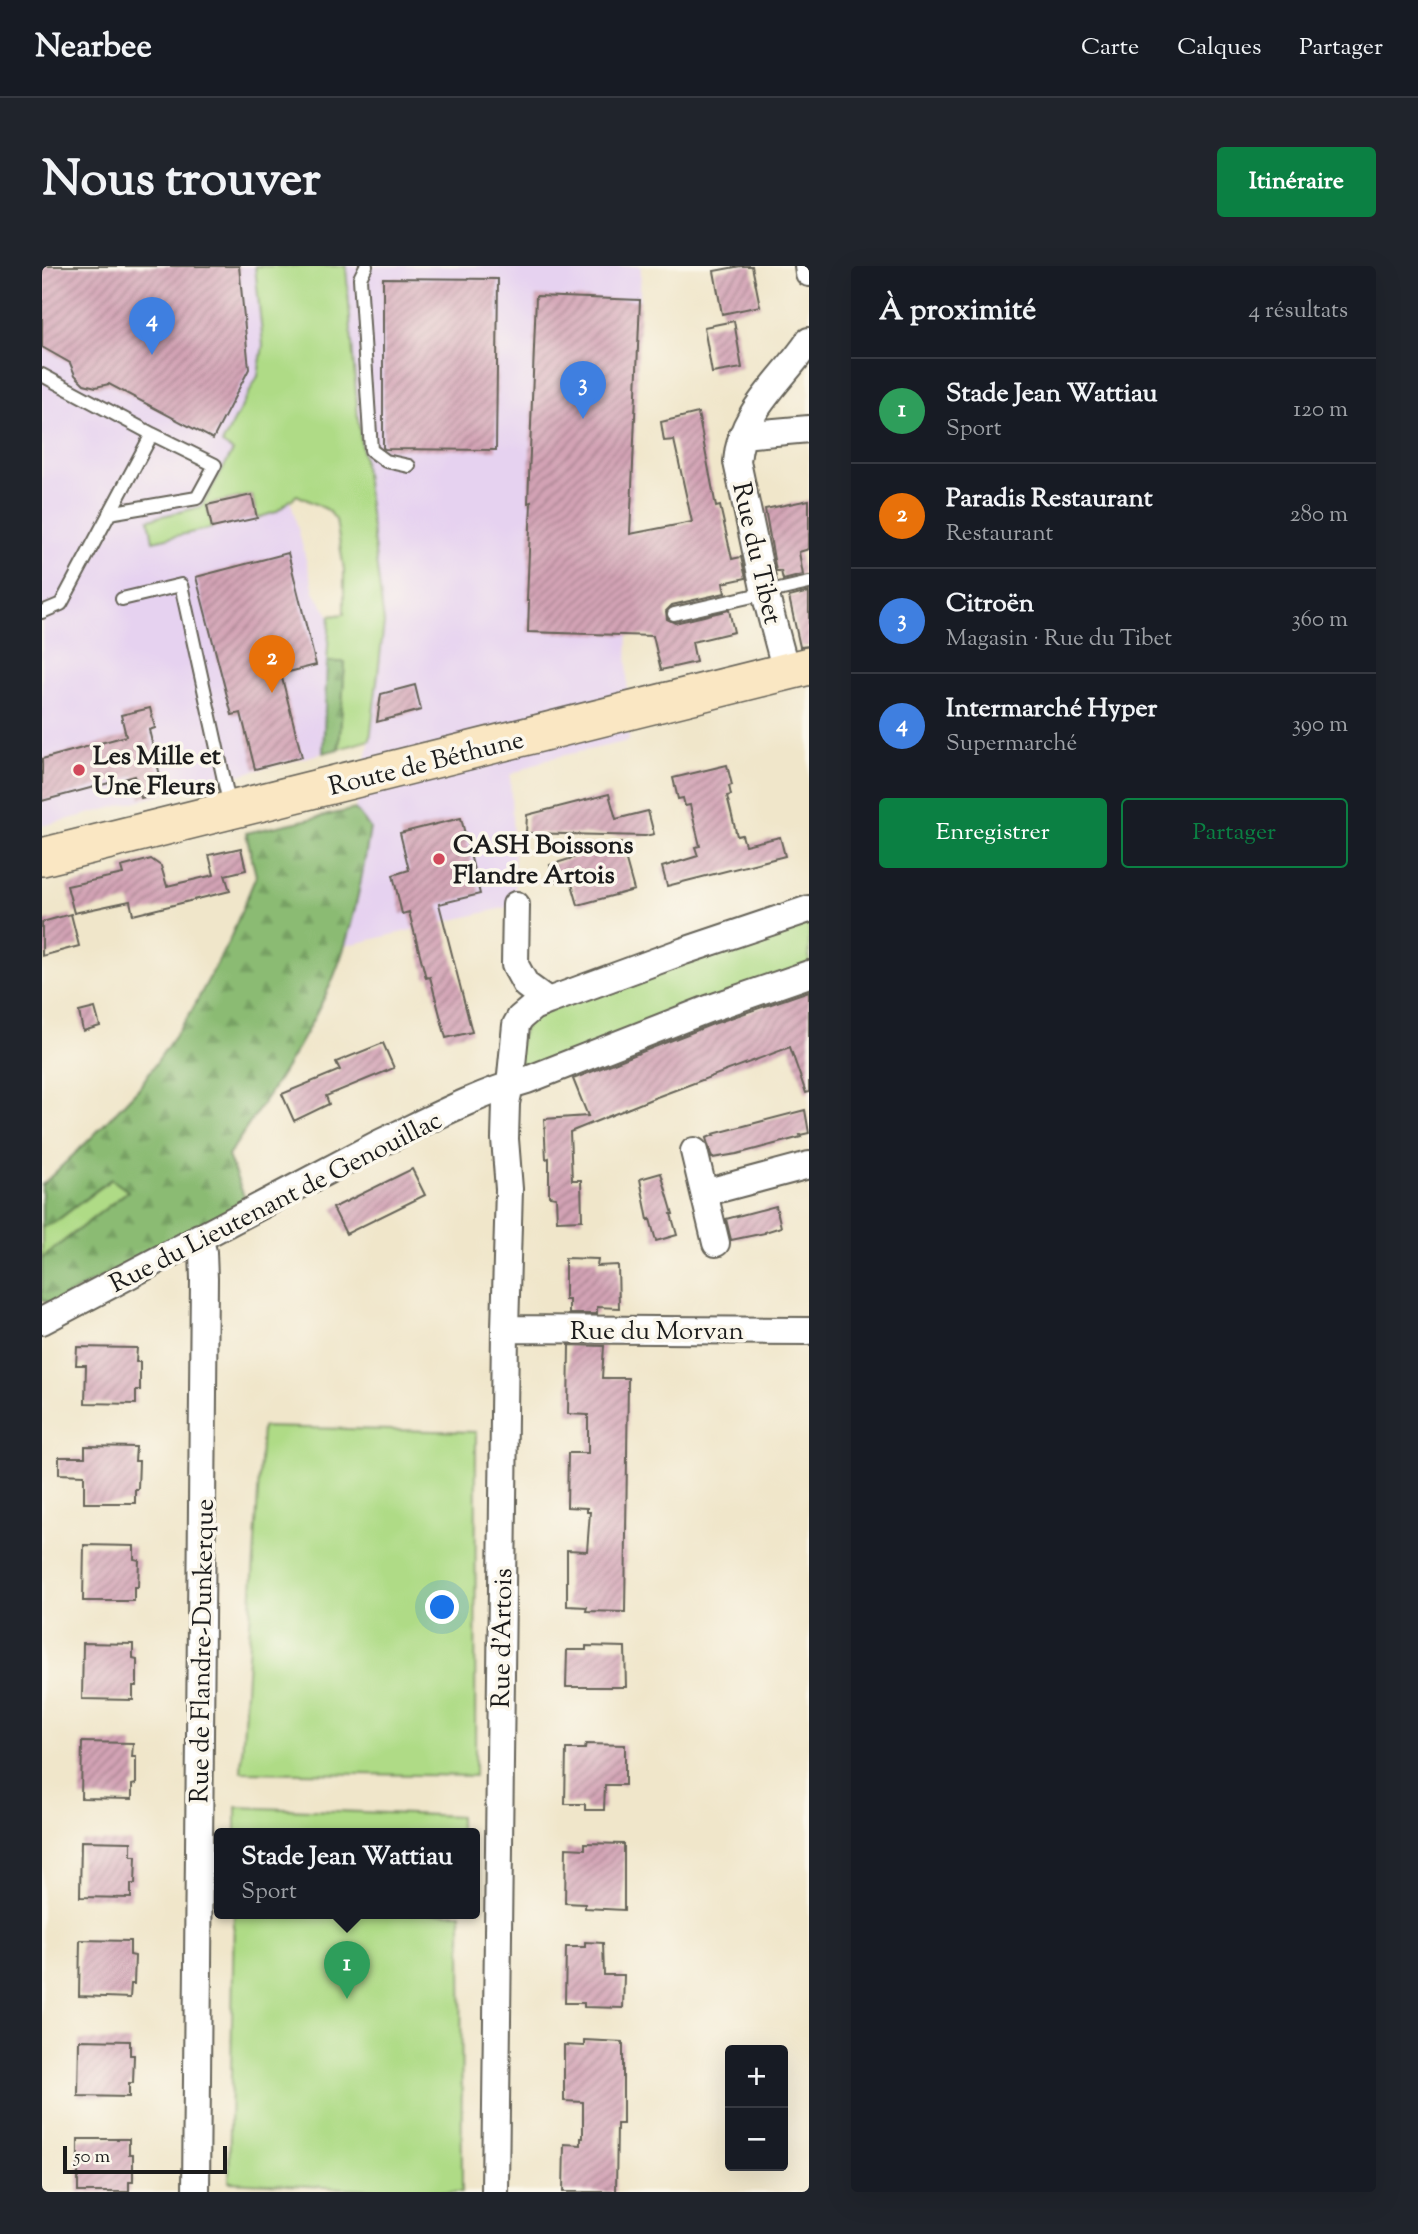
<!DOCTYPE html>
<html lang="fr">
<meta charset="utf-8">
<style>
:root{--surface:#171b24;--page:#20242c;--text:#f1f3f6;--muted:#9ea1a6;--line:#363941;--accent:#0b8043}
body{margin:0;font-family:"Sorts Mill Goudy",serif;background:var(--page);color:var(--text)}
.controls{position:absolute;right:21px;bottom:21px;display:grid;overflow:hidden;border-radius:7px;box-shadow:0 7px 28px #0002}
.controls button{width:63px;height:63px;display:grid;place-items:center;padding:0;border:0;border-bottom:2px solid var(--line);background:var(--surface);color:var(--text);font:35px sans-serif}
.scale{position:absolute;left:21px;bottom:18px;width:164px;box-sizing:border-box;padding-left:7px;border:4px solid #1c1c1c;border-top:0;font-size:19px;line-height:24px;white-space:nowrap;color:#1c1c1c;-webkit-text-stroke:5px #fbf7ec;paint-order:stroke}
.you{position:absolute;left:401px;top:1342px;width:24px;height:24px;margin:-18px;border:5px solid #fff;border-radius:50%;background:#1a73e8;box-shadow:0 0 0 10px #1a73e833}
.badge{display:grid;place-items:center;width:46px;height:46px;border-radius:50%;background:var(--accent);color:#fff;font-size:23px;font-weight:700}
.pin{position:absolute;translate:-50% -58px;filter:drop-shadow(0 2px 4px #0008)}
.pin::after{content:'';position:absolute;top:37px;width:24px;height:21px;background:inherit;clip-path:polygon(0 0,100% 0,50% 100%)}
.popup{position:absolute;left:172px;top:1562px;width:266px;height:91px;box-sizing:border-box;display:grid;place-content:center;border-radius:7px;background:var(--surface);filter:drop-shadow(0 2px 5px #0005);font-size:23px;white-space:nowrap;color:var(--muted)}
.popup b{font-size:26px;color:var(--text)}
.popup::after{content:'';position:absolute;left:50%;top:100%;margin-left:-14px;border:14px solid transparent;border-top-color:var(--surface)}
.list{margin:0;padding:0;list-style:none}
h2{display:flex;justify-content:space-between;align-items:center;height:91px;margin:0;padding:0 28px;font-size:30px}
h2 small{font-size:23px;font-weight:400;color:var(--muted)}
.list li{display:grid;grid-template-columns:46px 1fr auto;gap:21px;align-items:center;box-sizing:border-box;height:105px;padding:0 28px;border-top:2px solid var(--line)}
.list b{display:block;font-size:26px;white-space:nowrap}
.list p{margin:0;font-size:23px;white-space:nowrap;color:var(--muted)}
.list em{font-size:23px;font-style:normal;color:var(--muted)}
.actions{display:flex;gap:14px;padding:21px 28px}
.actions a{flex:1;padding:16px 0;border:2px solid var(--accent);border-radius:7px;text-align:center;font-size:24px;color:var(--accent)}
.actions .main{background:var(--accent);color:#fff}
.map{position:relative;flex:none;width:767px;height:1926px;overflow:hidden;border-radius:7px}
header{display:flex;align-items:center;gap:42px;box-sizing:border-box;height:98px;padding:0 35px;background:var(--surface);border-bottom:2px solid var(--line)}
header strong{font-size:33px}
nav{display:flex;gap:38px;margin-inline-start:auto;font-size:24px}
.intro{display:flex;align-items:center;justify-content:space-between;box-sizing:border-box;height:168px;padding:0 42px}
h1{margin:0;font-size:49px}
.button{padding:18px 32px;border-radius:7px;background:var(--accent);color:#fff;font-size:24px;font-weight:700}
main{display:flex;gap:42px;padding:0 42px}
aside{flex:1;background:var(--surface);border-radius:7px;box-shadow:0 7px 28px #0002}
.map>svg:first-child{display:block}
.built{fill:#e6d2f0}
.green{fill:#afdb86;stroke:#667c51;stroke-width:2}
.forest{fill:url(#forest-firs);stroke:#546c48;stroke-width:2}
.building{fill:url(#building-hatch)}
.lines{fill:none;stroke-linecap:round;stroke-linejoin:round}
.lane-casing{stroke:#666359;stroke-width:16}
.street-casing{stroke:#666359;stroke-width:30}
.secondary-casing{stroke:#666359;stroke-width:40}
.lane{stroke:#fff;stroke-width:12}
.street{stroke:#fff;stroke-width:26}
.secondary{stroke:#fae7c3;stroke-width:37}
.poi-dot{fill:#d1495b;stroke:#fbf7ec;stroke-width:2.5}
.labels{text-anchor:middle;stroke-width:7;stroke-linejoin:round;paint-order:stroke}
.street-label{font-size:26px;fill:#1c1c1c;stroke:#fbf7ec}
.poi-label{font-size:26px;font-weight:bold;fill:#1c1c1c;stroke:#fbf7ec;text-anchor:start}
</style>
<header>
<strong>Nearbee</strong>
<nav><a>Carte</a><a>Calques</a><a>Partager</a></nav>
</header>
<div class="intro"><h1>Nous trouver</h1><a class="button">Itinéraire</a></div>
<main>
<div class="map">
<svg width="767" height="1926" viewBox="0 0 767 1926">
<defs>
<pattern id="forest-firs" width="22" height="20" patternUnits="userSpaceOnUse" patternTransform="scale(1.75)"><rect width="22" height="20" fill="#8bbb73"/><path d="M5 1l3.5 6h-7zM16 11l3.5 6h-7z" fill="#77a063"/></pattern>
<pattern id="building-hatch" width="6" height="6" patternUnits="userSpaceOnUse" patternTransform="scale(1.75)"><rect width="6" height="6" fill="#d3a3b5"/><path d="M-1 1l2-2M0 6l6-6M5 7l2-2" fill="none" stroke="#aa8492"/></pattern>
</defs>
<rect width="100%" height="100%" fill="#fbf7ec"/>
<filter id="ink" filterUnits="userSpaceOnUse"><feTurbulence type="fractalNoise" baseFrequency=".0143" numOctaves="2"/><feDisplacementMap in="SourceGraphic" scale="14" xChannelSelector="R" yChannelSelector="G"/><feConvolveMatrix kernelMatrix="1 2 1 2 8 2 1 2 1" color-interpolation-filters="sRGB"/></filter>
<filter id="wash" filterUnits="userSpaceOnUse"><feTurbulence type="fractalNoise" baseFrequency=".00686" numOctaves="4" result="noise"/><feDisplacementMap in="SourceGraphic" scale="28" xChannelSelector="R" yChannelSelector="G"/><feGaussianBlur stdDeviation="1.57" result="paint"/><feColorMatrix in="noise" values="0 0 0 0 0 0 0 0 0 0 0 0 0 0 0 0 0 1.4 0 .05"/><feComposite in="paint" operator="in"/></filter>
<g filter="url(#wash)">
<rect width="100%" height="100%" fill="#f0e6ca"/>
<path class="built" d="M0 0H213L221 79 216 110 273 328 288 350 281 487 0 560Z
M304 0H599L586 356 585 411 587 475 505 493 468 509 474 639 303 680 323 597 328 562 313 543 328 474 322 204Z"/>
<path class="green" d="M213 0H304L316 153 342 357 328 474 297 483 303 397 285 396 288 350 302 348V304L294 254 286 244 255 229 234 246 215 252 210 229 165 239 170 262 111 275 107 253 159 241 191 185 180 178 216 110 221 79Z
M767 643V708L485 814 471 798 488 745Z
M70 913 86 925 0 992V961L13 956Z
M220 1161 434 1166 433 1510 199 1506Z
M194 1541 418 1550V1567H194Z
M192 1647H419L420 1926H375L187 1916Z"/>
<path class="forest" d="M285 396H303L297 483 281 487Z
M313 543 328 562C320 615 308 679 284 728 257 785 221 837 186 890L204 935 9 1038 0 1033V992L86 925 69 913 13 956 0 961V919L49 872 96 823 149 746 187 675 214 610 204 567Z"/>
<g id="blocks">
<path class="building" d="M0 0H197L207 103 171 173 67 118 54 121 42 118 33 109 28 97 0 81Z
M699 0H710L718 40 680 48 672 5Z
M341 12 456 13 454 184 343 183 341 182Z
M494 30 598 34 588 268 650 256 632 174 622 175 619 156 656 147 674 241 678 240 690 293 699 291 704 312 681 317 683 327 630 339 624 345 625 353 633 357 687 344 692 366 650 376 654 396 619 404 611 370 486 366 487 335H485L489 236 486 237Z
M692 55 700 102 670 107 662 61Z
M210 229 215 252 170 262 165 239Z
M767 234V283L757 286 761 309 741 314 739 305H734L723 243Z
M246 287 274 399 239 408 260 491 213 503 199 447 190 449 154 311Z
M767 326V380L758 381 747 331Z
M373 419 379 444 335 456 339 428Z
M108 442 113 462 107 464 122 526 99 532 93 510 0 535V493L84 470 79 449Z
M685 499 690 519 687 520 689 529 685 530 695 570 700 569 703 579 738 571 743 590 625 620 620 601 656 590 653 581 658 580 648 539 643 540 641 532 636 533 631 512Z
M567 528 574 553 606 545 612 568 603 570 484 567 485 549Z
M419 552 438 628 397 638 430 766 404 772 388 711 384 712 367 646 360 648 351 609 367 604 358 567Z
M579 577 592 624 536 639 528 611 512 616 508 599Z
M199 582 204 604 183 609 188 625 91 649 88 635 32 647 25 620 81 608 79 601 109 593 119 600 125 620 172 609 167 589Z
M29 648 37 680 0 690V656Z
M767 725V826L764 827 748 781 612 832 528 866 530 914H539L540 954 515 955 514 931 507 930V892L504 893 502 853 546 850 531 813 671 758Z
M53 742 58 760 41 765 37 746Z
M341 777 352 802 284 830 287 838 252 855 240 828 298 804 294 796Z
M763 844 767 867 758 869 759 871 695 888 670 892 664 872 672 869 671 868Z
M370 903 383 929 304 968 291 942Z
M619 907 631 948H629L635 969 614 975 608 953 606 954 598 913Z
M734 940 739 961 723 966V967L689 974 684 953Z
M523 992 556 993 555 1000 576 999 577 1042 555 1041V1048H527V1034H523Z
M527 1079 562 1080 560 1112H586L583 1346 544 1345 545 1341 525 1340V1284L545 1285 548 1246H545V1242L525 1241 526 1187H546V1149L526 1148Z
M35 1081 95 1082 94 1096H98V1124H94V1138L43 1137 44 1099H34Z
M43 1180 94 1181 93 1195H97L96 1223H93V1237H42V1209L17 1208V1191H43Z
M42 1279 92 1280V1293L97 1294 96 1321H92V1335H41Z
M41 1377 91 1378V1392L95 1393V1420H91V1434L40 1433Z
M544 1380 583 1381 584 1421H524L525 1384H544Z
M40 1476 91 1477 90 1491H94V1518L90 1519V1533L39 1532Z
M544 1478 583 1479V1519H563L562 1544H543V1538H523L524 1483H543Z
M39 1575 89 1576V1590H94L93 1618H89V1632L38 1631Z
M543 1577 582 1578V1644L543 1642V1638L523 1637 524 1582 543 1583Z
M38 1674 88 1675V1689L93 1690 92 1718H89L88 1732 37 1730Z
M543 1676 561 1677 562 1709H582L581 1742 542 1741V1737H523L524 1681H543Z
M37 1774 88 1775V1789H92L91 1817H87V1831L36 1830Z
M542 1774 581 1776V1858H575L574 1926H521L522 1878 539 1879V1872H541V1836L522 1835V1779L542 1780Z
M36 1873H87V1888H91V1916H87V1926H36Z"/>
</g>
</g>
<g filter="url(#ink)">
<use href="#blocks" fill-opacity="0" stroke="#666359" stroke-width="2"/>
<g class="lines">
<g class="lane-casing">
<path id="lane" d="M324 0 318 12 329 184 344 195 367 200
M0 109 110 168 19 338 0 346
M67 247 155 232 173 199 110 168
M80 333 139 319 188 541
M632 348 767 317"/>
</g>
<g class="street-casing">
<path id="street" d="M766 0 767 7
M700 169 767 163
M744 405 723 327 695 196C698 146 741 114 767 75
M474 639 473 699 484 719 506 735
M652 885 674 977
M662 927 767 899
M0 1055 338 877C385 855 434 828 485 814L666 743 767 708
M463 1063 767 1065
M154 1926 162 1013 161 986 157 971
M453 1926 463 1063 467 923 463 873 464 837 468 819 474 759 478 752 491 741 506 735 642 685 767 643"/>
</g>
<g class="secondary-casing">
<path id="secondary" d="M0 591 767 400"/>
</g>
<use href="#lane" class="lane"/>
<use href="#street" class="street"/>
<use href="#secondary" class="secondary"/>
</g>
</g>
<g class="poi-dot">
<circle cx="37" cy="504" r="7"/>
<circle cx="397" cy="593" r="7"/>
</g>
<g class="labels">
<g class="street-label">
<text transform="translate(716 287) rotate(77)" y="9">Rue du Tibet</text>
<text transform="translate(384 496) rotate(-14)" y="9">Route de Béthune</text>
<text transform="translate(233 935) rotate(-27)" y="9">Rue du Lieutenant de Genouillac</text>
<text x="615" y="1073">Rue du Morvan</text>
<text transform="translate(459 1372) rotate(-89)" y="9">Rue d'Artois</text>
<text transform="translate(159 1385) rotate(-89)" y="9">Rue de Flandre-Dunkerque</text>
</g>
<g class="poi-label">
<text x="51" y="498">Les Mille et<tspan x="51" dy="30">Une Fleurs</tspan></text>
<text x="411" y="587">CASH Boissons<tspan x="411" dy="30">Flandre Artois</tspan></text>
</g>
</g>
</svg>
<div class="controls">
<button>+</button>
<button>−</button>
</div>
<div class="scale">50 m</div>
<div class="you"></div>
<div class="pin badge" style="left:305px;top:1733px;background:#2e9e5b">1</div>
<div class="popup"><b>Stade Jean Wattiau</b>Sport</div>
<div class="pin badge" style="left:230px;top:427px;background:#e8710a">2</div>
<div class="pin badge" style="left:541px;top:153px;background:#3f7fe0">3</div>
<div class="pin badge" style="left:110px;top:89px;background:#3f7fe0">4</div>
</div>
<aside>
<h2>À proximité<small>4 résultats</small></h2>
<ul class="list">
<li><span class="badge" style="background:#2e9e5b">1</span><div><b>Stade Jean Wattiau</b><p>Sport</p></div><em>120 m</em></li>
<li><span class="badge" style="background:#e8710a">2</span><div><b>Paradis Restaurant</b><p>Restaurant</p></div><em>280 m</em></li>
<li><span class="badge" style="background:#3f7fe0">3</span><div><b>Citroën</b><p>Magasin · Rue du Tibet</p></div><em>360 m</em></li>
<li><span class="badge" style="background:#3f7fe0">4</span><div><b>Intermarché Hyper</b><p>Supermarché</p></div><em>390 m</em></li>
</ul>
<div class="actions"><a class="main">Enregistrer</a><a>Partager</a></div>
</aside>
</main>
